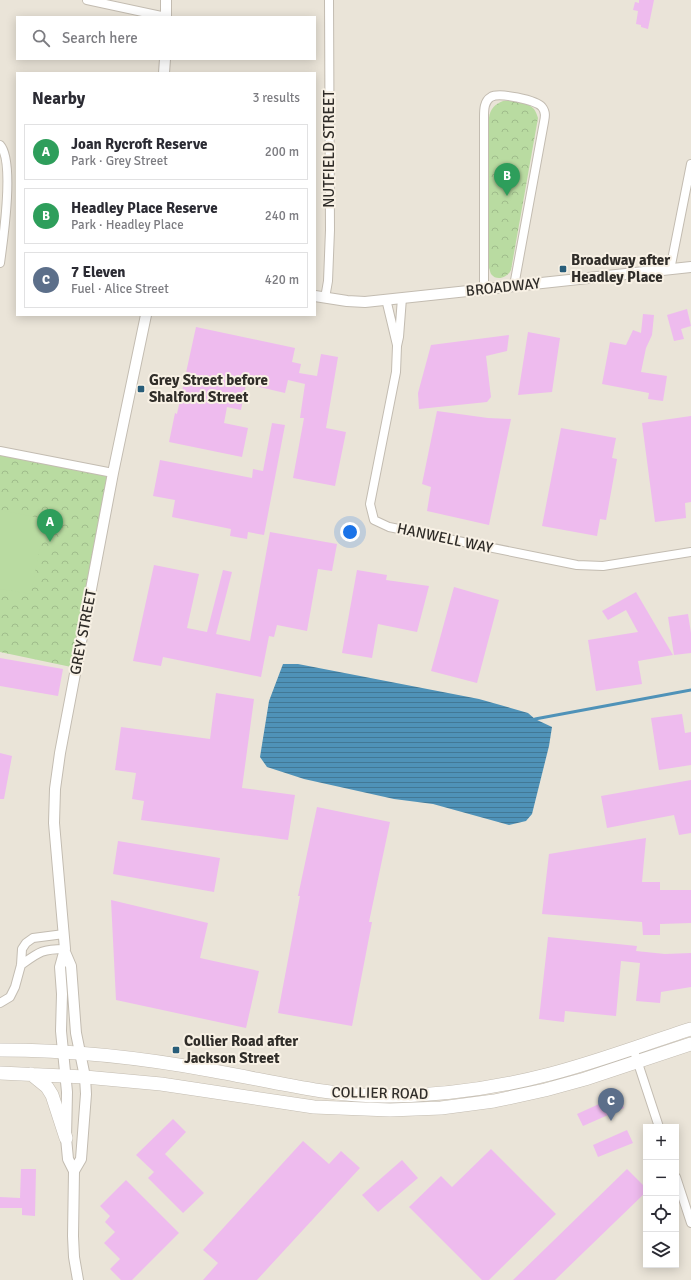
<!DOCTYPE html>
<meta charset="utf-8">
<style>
:root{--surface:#fff;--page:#f7f7f7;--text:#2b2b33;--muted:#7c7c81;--line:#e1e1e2;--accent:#b45309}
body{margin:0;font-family:Signika,sans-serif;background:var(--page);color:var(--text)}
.controls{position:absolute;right:12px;bottom:12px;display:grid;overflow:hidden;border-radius:0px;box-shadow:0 2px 10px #0003}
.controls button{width:36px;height:36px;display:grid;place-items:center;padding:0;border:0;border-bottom:1px solid var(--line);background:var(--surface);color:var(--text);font:20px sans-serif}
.you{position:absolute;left:350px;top:532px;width:14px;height:14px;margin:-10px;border:3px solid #fff;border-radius:50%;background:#1a73e8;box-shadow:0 0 0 6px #1a73e833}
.badge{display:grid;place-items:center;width:26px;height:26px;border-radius:50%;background:var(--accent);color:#fff;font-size:13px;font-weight:700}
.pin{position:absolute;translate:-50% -33px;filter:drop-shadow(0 1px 2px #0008)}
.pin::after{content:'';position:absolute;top:21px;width:14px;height:12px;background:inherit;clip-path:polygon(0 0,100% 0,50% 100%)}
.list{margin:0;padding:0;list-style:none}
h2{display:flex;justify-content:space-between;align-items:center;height:52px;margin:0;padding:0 16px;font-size:17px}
h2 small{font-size:13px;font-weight:400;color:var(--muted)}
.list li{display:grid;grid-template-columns:26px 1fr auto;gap:12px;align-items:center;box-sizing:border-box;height:56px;margin:0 8px 8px;padding:0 8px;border:1px solid var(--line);border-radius:0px}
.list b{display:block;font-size:15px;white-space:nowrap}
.list p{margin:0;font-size:13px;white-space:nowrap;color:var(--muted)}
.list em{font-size:13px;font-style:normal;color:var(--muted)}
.icon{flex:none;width:22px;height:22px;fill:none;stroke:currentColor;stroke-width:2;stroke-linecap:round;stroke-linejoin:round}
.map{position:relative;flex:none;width:691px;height:1280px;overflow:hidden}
.search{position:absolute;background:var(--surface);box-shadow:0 2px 10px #0003;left:16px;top:16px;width:300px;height:44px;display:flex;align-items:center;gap:10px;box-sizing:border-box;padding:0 14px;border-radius:0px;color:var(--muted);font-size:15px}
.panel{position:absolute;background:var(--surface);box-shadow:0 2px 10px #0003;left:16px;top:72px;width:300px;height:244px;border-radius:0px}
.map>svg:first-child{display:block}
.forest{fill:url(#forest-crowns)}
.pitch{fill:#b9dba1}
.water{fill:url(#water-rules)}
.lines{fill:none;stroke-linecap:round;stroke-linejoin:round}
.stream{stroke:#4f92b8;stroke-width:3}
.building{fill:#ebe}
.minor-casing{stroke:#c3bcb1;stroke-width:10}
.tertiary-casing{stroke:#c3bcb1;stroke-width:12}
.primary-casing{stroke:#c3bcb1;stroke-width:14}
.minor{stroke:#fff;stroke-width:8}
.tertiary{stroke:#fff;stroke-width:10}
.primary{stroke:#fff;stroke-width:13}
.poi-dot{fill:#285d79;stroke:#f8f1e5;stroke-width:1.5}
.labels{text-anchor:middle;stroke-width:4;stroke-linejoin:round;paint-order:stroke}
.street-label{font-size:15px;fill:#302d29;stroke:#f8f1e5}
.poi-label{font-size:15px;font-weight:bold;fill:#302d29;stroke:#f8f1e5;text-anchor:start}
</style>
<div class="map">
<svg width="691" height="1280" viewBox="0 0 691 1280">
<defs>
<pattern id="forest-crowns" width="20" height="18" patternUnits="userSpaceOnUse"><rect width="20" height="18" fill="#b9dba1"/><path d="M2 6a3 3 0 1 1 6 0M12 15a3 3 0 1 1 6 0" fill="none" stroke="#9fbc8b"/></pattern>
<pattern id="water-rules" width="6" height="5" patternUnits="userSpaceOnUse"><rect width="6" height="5" fill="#4f92b8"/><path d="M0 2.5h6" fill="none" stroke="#427896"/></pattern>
</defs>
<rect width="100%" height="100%" fill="#eae4d8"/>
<path class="forest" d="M503 101C512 100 528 102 534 109 536 112 537 115 538 118L511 270C508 277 497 282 491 274 490 272 490 270 489 268V118C490 109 495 104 503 101Z
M0 451 113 473 76 668 0 652Z"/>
<path class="pitch" d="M0 510 45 519 31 594 0 589Z"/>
<path class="water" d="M283 664H298L479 699 528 713 535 719 552 727 549 746 532 814 526 821 509 825 433 804 394 799 304 779 267 767 260 757 269 701Z"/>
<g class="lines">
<path class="stream" d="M535 719 691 690"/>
</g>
<path class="building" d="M639 0H654L648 29 641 27V25L636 24 638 11 633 10 635 2 639 3Z
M687 309 691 326 681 329 684 339 674 341 667 315Z
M643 314 654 315 652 335 646 348 641 372 667 376 663 401 648 399 649 393 602 384 610 342 626 345 633 330 641 333Z
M196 327 295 348 292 362 301 364 299 373 317 376 321 354 338 357 326 428 346 432 335 486 293 478 304 418H300L305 384 288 380 285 393 246 384 241 410 227 407 224 423 248 428 242 457 169 442 175 413 177 414Z
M528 332 560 338 552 392 518 395Z
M509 335 507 351 486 356 491 397 487 402 419 409 418 393 431 345Z
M437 411 488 418 511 419 489 525 427 511 431 487 422 484Z
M691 416V502L685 503 686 518 655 522 642 423Z
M272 423 285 425 264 535 248 532 247 539 230 536 231 529 172 517 175 500 153 496 160 460 252 478 253 469 263 471Z
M561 428 616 438 612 458 617 459 606 520 600 519 597 536 542 526Z
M270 532 337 544 332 571 318 569 307 631 277 625 274 637 269 636 261 677 163 657 161 666 133 661 154 565 199 574 187 628 207 632 223 570 232 572 216 634 250 641Z
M357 570 387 575 386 580 429 586 417 632 378 624 372 658 342 653Z
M454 587 499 600 477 683 431 671Z
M636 592 673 655 638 661 642 684 596 691 588 640 638 632 626 610 608 620 602 611Z
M688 614 691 633V653L674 655 668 617Z
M0 658 63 669 58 696 0 686Z
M216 693 254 699 242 788 295 795 288 840 141 820 144 801 132 799 136 773 115 770 121 727 210 739Z
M682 714 685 733 691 732V765L659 770 651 718Z
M0 753 12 756 4 799H0Z
M691 780V833L679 835 674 815 607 828 601 796Z
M317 807 390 822 369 922H372L352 1026 278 1013 300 896H298Z
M646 838 642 882H660V890H691V923L660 924V935H643L642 922 542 914 549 854Z
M118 841 220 858 214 892 113 874Z
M111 900 208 923 200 958 259 971 246 1028 116 1000Z
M548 937 637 946 636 951 665 954 691 953V987L661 992 660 1003 636 1001 640 963 621 961 616 1016 565 1011 564 1022 539 1019Z
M619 1095 624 1108 583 1126 577 1114Z
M173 1119 186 1132 165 1154 204 1193 183 1213 148 1178 154 1172 136 1155Z
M627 1130 633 1143 598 1157 593 1145Z
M303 1141 329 1164 341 1151 360 1168 257 1280H203L218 1263 203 1250Z
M491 1149 556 1214 489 1280H482L409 1207 441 1176 452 1187Z
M402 1160 418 1178 378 1212 362 1195Z
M21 1169H36L35 1216 22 1215V1208H0V1197L20 1198Z
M627 1169 646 1188V1192L555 1280H513Z
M126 1180 179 1233 132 1280H121L110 1269 120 1259 104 1243 115 1232 105 1222 110 1216 100 1206Z"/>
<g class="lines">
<g class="minor-casing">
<path id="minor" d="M87 0 166 17
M0 145C15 161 3 241 0 263
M670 270 691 164
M484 289V117C484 110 484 101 491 97 499 92 536 100 542 107 546 112 545 117 544 122L514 286
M325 298 328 281 330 230 329 0
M402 298 399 337 397 346 396 372 370 504 374 520 389 527 577 565 603 566 691 552
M386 299 397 345
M0 451 113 473
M21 965C39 952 42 949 65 949
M0 1003 10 997 15 987 21 965 22 949 26 943 33 938 64 934
M633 1048 659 1127
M676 1177 691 1223"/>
</g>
<g class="tertiary-casing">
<path id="tertiary" d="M166 17V0
M164 73 165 59
M315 296 347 301 365 302 691 267
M65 952 71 966 76 1033 85 1077 86 1094 81 1159 74 1171
M78 1280 74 1257 73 1236 74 1171 68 1159 66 1138 67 1092 61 1031 62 994 60 967 65 949 54 823 55 789 60 753 113 473 146 315"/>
</g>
<g class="primary-casing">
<path id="primary" d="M0 1050C72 1050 144 1058 214 1071 271 1081 327 1096 385 1096 441 1096 496 1088 550 1074 597 1062 644 1044 691 1029
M0 1073 85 1077 161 1084 314 1107 390 1110 441 1108 494 1101 545 1090 585 1079 691 1044
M31 1074 47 1087 52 1095 66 1138"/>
</g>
<use href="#minor" class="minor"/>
<use href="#tertiary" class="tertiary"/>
<use href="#primary" class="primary"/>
</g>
<g class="poi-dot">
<rect x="559" y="265" width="8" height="8" rx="2"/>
<rect x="137" y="385" width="8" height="8" rx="2"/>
<rect x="172" y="1046" width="8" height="8" rx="2"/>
</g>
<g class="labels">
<g class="street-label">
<text transform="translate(329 149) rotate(-90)" y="5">NUTFIELD STREET</text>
<text transform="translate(503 287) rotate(-6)" y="5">BROADWAY</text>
<text transform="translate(445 538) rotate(12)" y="5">HANWELL WAY</text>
<text transform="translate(83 632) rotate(-79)" y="5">GREY STREET</text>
<text transform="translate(380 1093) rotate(1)" y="5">COLLIER ROAD</text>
</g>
<g class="poi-label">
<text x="571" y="265">Broadway after<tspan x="571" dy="17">Headley Place</tspan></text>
<text x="149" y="385">Grey Street before<tspan x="149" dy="17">Shalford Street</tspan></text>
<text x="184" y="1046">Collier Road after<tspan x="184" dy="17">Jackson Street</tspan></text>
</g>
</g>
</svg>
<div class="controls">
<button>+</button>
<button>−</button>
<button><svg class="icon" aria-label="locate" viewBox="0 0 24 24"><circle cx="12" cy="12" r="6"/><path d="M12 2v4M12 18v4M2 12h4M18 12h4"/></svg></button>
<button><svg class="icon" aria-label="layers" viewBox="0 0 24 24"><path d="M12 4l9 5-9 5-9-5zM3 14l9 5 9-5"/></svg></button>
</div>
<div class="you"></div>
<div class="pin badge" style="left:50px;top:542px;background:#2e9e5b">A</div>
<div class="pin badge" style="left:507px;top:196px;background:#2e9e5b">B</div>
<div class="pin badge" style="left:611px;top:1121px;background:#5c6f8a">C</div>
<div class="search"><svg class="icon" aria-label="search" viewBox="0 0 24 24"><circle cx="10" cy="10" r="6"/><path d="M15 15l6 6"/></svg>Search here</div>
<section class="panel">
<h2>Nearby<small>3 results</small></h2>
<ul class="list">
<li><span class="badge" style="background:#2e9e5b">A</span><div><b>Joan Rycroft Reserve</b><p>Park · Grey Street</p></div><em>200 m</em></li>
<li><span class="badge" style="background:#2e9e5b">B</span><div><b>Headley Place Reserve</b><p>Park · Headley Place</p></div><em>240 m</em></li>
<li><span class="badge" style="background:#5c6f8a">C</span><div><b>7 Eleven</b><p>Fuel · Alice Street</p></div><em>420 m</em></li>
</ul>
</section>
</div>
